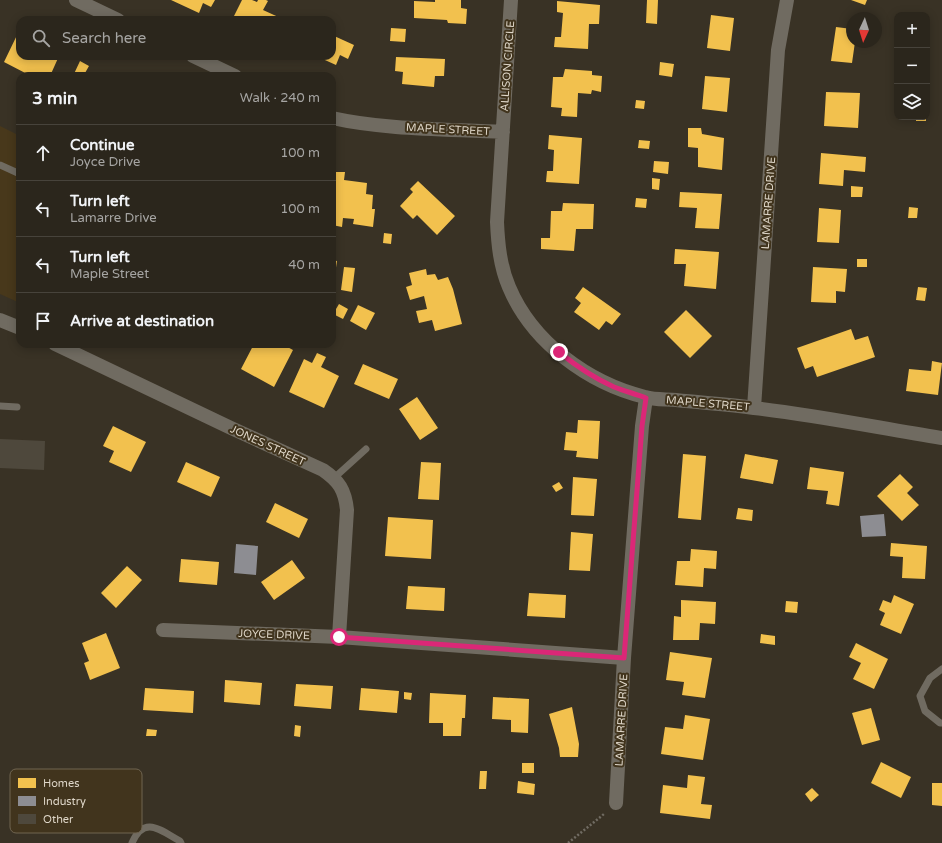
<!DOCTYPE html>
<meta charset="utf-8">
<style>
:root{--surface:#2b261c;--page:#373229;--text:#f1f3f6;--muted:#a6a5a3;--line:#47433b}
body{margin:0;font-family:"Varela Round",sans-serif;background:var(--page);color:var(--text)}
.controls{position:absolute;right:12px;top:12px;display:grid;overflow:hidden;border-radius:8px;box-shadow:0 2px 10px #0003}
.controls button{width:36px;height:36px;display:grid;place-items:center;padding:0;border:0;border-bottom:1px solid var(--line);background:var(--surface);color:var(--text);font:20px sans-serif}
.compass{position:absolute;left:846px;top:12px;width:36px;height:36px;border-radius:50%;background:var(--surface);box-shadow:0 2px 10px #0003;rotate:184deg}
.stop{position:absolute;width:12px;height:12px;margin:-9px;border:3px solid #db2777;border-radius:50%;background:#fff}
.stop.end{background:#db2777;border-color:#fff;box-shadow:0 1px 4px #0008}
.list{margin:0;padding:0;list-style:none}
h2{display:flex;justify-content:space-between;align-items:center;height:52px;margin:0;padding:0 16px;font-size:17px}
h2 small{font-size:13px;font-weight:400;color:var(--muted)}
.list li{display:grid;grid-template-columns:26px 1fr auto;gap:12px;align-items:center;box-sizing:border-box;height:56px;padding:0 16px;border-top:1px solid var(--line)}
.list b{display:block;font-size:15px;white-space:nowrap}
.list p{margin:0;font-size:13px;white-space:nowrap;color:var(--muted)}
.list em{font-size:13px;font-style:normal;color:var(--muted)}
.icon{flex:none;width:22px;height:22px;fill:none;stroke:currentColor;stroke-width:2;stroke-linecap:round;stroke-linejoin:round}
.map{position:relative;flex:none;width:942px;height:843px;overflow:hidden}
.search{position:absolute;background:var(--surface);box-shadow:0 2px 10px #0003;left:16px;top:16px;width:320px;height:44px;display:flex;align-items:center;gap:10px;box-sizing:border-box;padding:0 14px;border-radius:12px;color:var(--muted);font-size:15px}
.panel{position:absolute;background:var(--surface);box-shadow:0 2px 10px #0003;left:16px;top:72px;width:320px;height:276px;border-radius:12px}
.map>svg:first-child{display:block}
.built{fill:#48381b}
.homes{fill:#f2c14e}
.industry{fill:#8d8d92}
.building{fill:#4e483c}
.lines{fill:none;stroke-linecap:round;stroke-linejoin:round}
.path{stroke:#716c63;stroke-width:2.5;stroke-dasharray:2 2;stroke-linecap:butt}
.service{stroke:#706b61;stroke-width:7}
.minor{stroke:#706b61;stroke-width:14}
.route{stroke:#db2777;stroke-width:5}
.labels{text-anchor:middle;stroke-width:4;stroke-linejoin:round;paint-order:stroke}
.street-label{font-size:11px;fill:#dfd7c9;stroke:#41341d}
.key{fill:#41341d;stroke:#706551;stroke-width:1}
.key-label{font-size:11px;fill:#dfd7c9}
</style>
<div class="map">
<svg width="942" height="843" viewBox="0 0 942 843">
<rect width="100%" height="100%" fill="#393225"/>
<path class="built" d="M0 126 20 136V303L0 294Z"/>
<path class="homes" d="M171 0H215L211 7 203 3 199 13Z
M242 0H252L257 2 258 0H266L268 1 263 10 285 20H232Z
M435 0H461V8L467 9 466 24 448 23 447 20 414 18V1L435 2Z
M647 0H658L657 24 646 23Z
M851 0H867L865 5Z
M557 1 600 5 599 24H589L588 49 554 47 555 37H561L563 13 557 12Z
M711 15 734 18 730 51 707 48Z
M836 27 852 29V42H855L852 63 831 61Z
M391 28 406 29 405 42 390 41Z
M19 31 20 32V56H59L50 76H31L4 62Z
M332 35 354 45 348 59 340 55 336 65 316 56H332Z
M927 42H930L929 49H927Z
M396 57 445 59 444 76H435L434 87 402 84 403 72 395 71Z
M80 61 89 66 85 73 91 76H73Z
M660 62 674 64 672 77 659 75Z
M565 69 592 71V75L602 76 601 92 592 90 591 94 578 93 577 117 561 116 562 108 551 107 553 77H563Z
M705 76 730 78 727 112 702 109Z
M826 92 860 93 858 128 824 126Z
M636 100 645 101 644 109 635 108Z
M916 117H926V121H916Z
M20 125V135L16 132Z
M688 128H701L702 134 724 138 722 170 698 167V148L688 147Z
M549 135 582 138 579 184 546 182 547 171H553L554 150 548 149Z
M639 140 650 141 649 149 638 148Z
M821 153 866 157 865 172 844 170 843 186 819 184Z
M654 161 669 162 668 174 653 172Z
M335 172H345L344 180 367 183 366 194 373 195 372 209H375L373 227 353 224 354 219 343 218 342 227 332 225V179L334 178Z
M652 178 660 179 659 190 652 189Z
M418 181 455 216 437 235 417 215 413 219 400 206 413 192 410 189Z
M851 186 863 187 862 197H851Z
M680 192 722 194 719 229 695 228 697 208 679 207Z
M636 198 647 199 646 208 635 207Z
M563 203 594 204 593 229H576L574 251 541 249V238H550L551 211H562Z
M909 207 918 208 917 218H908Z
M819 208 841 210 839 243 817 242Z
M384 233 392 234 391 244 383 243Z
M675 249 719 252 716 289 684 286 686 264H674Z
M857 259H867V267H857Z
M332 260 337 261 335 274 332 273Z
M344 267 355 268 352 292 341 290Z
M813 267 847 269 845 292 836 291V303L811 302Z
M426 269 427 275 435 274 438 280 448 277 453 289 462 324 435 331 432 320 419 323 416 311 427 309 424 296 410 300 406 287 412 285 409 273Z
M583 287 621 314 612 325 606 321 599 330 574 312 581 303 575 298Z
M918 287 927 288 925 301 916 300Z
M339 304 348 309 343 319 333 314Z
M358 305 375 313 366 330 350 321Z
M686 310 712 336 690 358 664 332Z
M851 329 855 340 868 336 875 357 817 377 813 366 805 369 797 348Z
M254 344 263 347 264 344H282L293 350 274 387 241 369Z
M317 353 326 357 321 367 339 376 324 408 289 392 304 359 312 363Z
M932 361 942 363 938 395 906 391 909 369 931 371Z
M363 364 398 379 389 399 354 384Z
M417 397 438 428 420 440 399 409Z
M578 420 600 421 598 459 576 457 577 451 564 450 566 432 577 433Z
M113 426 146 442 131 472 109 462 114 451 103 446Z
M683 454 706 456 701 520 678 518Z
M745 454 778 460 773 484 740 478Z
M186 462 220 477 211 497 177 482Z
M421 462 441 463 439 500 418 499Z
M810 467 844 472 839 506 826 504 828 491 807 489Z
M900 474 913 487 907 493 919 505 902 521 877 496Z
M573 477 597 479 594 516 571 515Z
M559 482 563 488 556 492 552 486Z
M275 503 308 519 299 538 266 522Z
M738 508 753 510 752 521 736 519Z
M388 517 433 520 431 559 385 556Z
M571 532 593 534 590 571 569 570Z
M891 543 927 546 925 579 902 578 903 557 890 556Z
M691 549 717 551 716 569 704 568 703 587 675 585 677 561H690Z
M181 559 219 562 217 585 179 582Z
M292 560 305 578 274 600 261 582Z
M127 566 142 580 116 608 101 593Z
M408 586 445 588 444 611 406 609Z
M529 593 566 595 565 618 527 616Z
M894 595 914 604 901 634 880 625 885 613 879 610 883 600 891 603Z
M681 600 716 602 715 624 700 623 699 640H673L674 616 681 617Z
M786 601 798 602 797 613 785 612Z
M106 633 120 668 90 680 84 663 89 661 82 643Z
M761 634 775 636V645L760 643Z
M856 643 888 659 874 689 853 679 861 663 849 657Z
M670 652 712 658 705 698 682 695 684 682 666 680Z
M225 680 262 683 260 705 224 702Z
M296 684 333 686 331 709 294 706Z
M145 688 194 691 193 713 143 710Z
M361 688 399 691 397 713 359 710Z
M404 692 412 693 411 700 404 699Z
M430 693 466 695 465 718H462L461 736H443V723H429Z
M493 697 529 699 528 733 511 732V720L492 719Z
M572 707 579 744 578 757H560L559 748 549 714Z
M871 708 880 740 862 745 852 713Z
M685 715 710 719 703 760 661 754 665 727 683 729Z
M295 725 301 726 300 737 294 736Z
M147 729 157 730 156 736H146Z
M881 762 911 777 901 798 871 783Z
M522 763H534V773H522Z
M480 771H487L486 789H479Z
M688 775 705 777 701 804 712 805 710 819 660 813 663 785 687 788Z
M518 781 535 784 534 795 517 793Z
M932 783H942V806L932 805Z
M812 788 819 795 811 802 805 794Z"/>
<path class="industry" d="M884 514 886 536 862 537 860 516Z
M236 544 258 546 256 575 234 573Z"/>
<path class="building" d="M0 439 45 441 44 470 0 468Z"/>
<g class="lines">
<path class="path" d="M568 843 604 814"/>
<path class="service" d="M0 165 20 174
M0 406 17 407
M334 478 366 449
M942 669 930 678 920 696 925 711 940 723H942
M132 843C144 815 160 830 180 841L181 843"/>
<path class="minor" d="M76 0 118 20
M511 0 497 222C498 244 500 266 509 287 532 342 588 383 645 397 655 400 666 399 676 400 702 403 728 404 754 408 817 415 879 428 942 438
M193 56 235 76
M332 118C386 130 447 129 503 132
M0 320 20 328
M55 344 231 428 323 470C339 481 345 490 347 510L339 637
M754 408 778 50 787 0
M163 630 339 637 624 658
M616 803 624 658 642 426 646 398"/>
</g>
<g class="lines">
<path class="route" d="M339 637 624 658 642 426 646 398C636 394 624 391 614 387 594 378 576 366 559 352"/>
</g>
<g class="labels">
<g class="street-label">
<text transform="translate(507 66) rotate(-86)" y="4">ALLISON CIRCLE</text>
<text transform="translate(448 129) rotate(3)" y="4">MAPLE STREET</text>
<text transform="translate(768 203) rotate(-86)" y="4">LAMARRE DRIVE</text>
<text transform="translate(708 403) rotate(5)" y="4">MAPLE STREET</text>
<text transform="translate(268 445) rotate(25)" y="4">JONES STREET</text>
<text transform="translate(274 634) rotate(2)" y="4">JOYCE DRIVE</text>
<text transform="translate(621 720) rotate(-87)" y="4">LAMARRE DRIVE</text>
</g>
</g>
<rect x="10" y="769" width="132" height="64" rx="6" class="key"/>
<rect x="18" y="778" width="18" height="10" fill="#f2c14e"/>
<rect x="18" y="796" width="18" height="10" fill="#8d8d92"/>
<rect x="18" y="814" width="18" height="10" fill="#4e483c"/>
<g class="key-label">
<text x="43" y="787">Homes</text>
<text x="43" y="805">Industry</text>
<text x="43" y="823">Other</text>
</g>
</svg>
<div class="controls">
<button>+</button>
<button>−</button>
<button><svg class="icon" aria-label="layers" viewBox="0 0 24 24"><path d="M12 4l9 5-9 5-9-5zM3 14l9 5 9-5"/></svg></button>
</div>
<svg class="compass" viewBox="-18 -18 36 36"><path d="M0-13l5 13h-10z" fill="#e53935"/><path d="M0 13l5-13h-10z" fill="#a6a5a3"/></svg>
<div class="stop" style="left:339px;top:637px"></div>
<div class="stop end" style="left:559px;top:352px"></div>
<div class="search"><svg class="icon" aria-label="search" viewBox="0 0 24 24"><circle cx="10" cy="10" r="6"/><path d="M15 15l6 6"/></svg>Search here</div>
<section class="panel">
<h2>3 min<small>Walk · 240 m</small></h2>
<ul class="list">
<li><svg class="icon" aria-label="ahead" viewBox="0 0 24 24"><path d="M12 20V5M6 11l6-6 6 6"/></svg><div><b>Continue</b><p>Joyce Drive</p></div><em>100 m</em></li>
<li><svg class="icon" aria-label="left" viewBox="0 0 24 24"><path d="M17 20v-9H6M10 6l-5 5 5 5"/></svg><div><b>Turn left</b><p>Lamarre Drive</p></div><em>100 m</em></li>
<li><svg class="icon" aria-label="left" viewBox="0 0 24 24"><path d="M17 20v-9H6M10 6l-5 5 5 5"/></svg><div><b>Turn left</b><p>Maple Street</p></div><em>40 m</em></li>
<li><svg class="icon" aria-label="arrive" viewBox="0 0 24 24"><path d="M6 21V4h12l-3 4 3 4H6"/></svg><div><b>Arrive at destination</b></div></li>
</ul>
</section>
</div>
